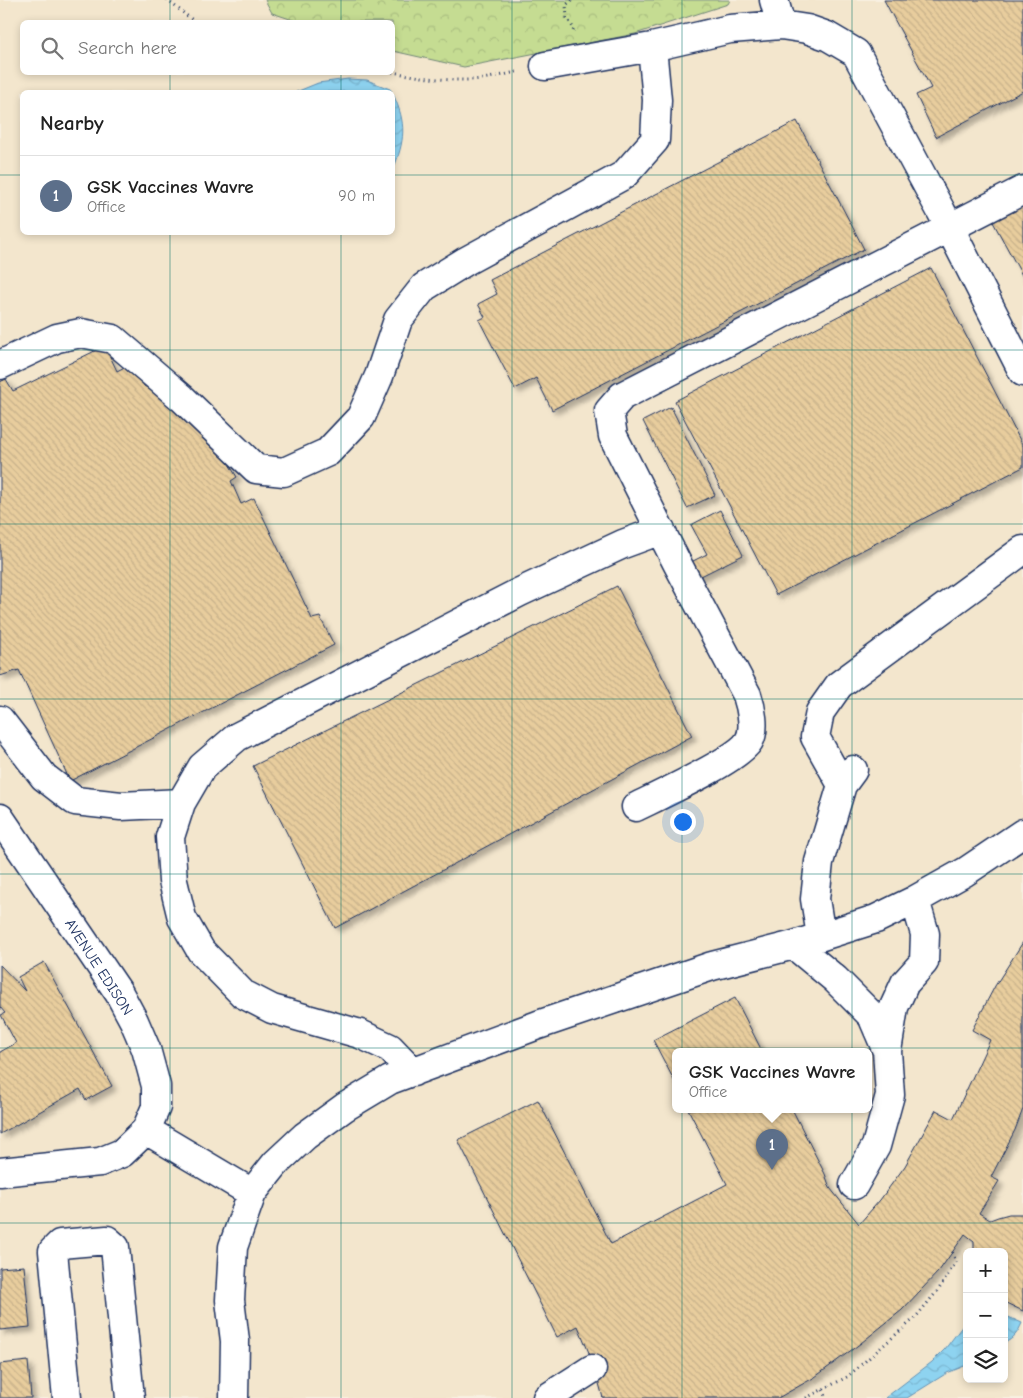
<!DOCTYPE html>
<meta charset="utf-8">
<style>
:root{--surface:#fff;--page:#f2f2f2;--text:#222;--muted:#767676;--line:#e0e0e0;--accent:#2563eb}
body{margin:0;font-family:"Comic Neue",sans-serif;background:var(--page);color:var(--text)}
.controls{position:absolute;right:15px;bottom:15px;display:grid;overflow:hidden;border-radius:8px;box-shadow:0 2px 8px #0003}
.controls button{width:45px;height:45px;display:grid;place-items:center;padding:0;border:0;border-bottom:1px solid var(--line);background:var(--surface);color:var(--text);font:25px sans-serif}
.you{position:absolute;left:682px;top:821px;width:18px;height:18px;margin:-12px;border:4px solid #fff;border-radius:50%;background:#1a73e8;box-shadow:0 0 0 8px #1a73e833}
.badge{display:grid;place-items:center;width:32px;height:32px;border-radius:50%;background:var(--accent);color:#fff;font-size:16px;font-weight:700}
.pin{position:absolute;translate:-50% -41px;filter:drop-shadow(0 1px 2px #0008)}
.pin::after{content:'';position:absolute;top:26px;width:18px;height:15px;background:inherit;clip-path:polygon(0 0,100% 0,50% 100%)}
.popup{position:absolute;left:672px;top:1048px;width:200px;height:65px;box-sizing:border-box;display:grid;place-content:center;border-radius:8px;background:var(--surface);filter:drop-shadow(0 1px 4px #0005);font-size:16px;white-space:nowrap;color:var(--muted)}
.popup b{font-size:19px;color:var(--text)}
.popup::after{content:'';position:absolute;left:50%;top:100%;margin-left:-10px;border:10px solid transparent;border-top-color:var(--surface)}
.list{margin:0;padding:0;list-style:none}
h2{display:flex;justify-content:space-between;align-items:center;height:65px;margin:0;padding:0 20px;font-size:21px}
h2 small{font-size:16px;font-weight:400;color:var(--muted)}
.list li{display:grid;grid-template-columns:32px 1fr auto;gap:15px;align-items:center;box-sizing:border-box;height:80px;padding:0 20px;border-top:1px solid var(--line)}
.list b{display:block;font-size:19px;white-space:nowrap}
.list p{margin:0;font-size:16px;white-space:nowrap;color:var(--muted)}
.list em{font-size:16px;font-style:normal;color:var(--muted)}
.icon{flex:none;width:28px;height:28px;fill:none;stroke:currentColor;stroke-width:2;stroke-linecap:round;stroke-linejoin:round}
.map{position:relative;flex:none;width:1023px;height:1398px;overflow:hidden}
.search{position:absolute;background:var(--surface);box-shadow:0 2px 8px #0003;left:20px;top:20px;width:375px;height:55px;display:flex;align-items:center;gap:12px;box-sizing:border-box;padding:0 18px;border-radius:8px;color:var(--muted);font-size:19px}
.panel{position:absolute;background:var(--surface);box-shadow:0 2px 8px #0003;left:20px;top:90px;width:375px;height:145px;border-radius:8px}
.map>svg:first-child{display:block}
.built{fill:#f3e6cd;fill-rule:evenodd}
.forest{fill:url(#forest-crowns);stroke:#708678}
.water{fill:url(#water-waves);stroke:#6091b6}
.building{fill:url(#building-back-hatch);stroke:#1b2f5e;filter:url(#shadow)}
.lines{fill:none;stroke-linecap:round;stroke-linejoin:round}
.minor-casing{stroke:#1b2f5e;stroke-width:31}
.path{stroke:#1b2f5e;stroke-width:3;stroke-dasharray:1 4;stroke-linecap:butt}
.minor{stroke:#fff;stroke-width:28}
.grid{fill:none;stroke:#0f766e;stroke-width:1;stroke-opacity:0.55}
.labels{text-anchor:middle;stroke-width:5;stroke-linejoin:round;paint-order:stroke}
.street-label{font-size:15px;fill:#1b2f5e;stroke:#fff}
</style>
<div class="map">
<svg width="1023" height="1398" viewBox="0 0 1023 1398">
<defs>
<pattern id="forest-crowns" width="20" height="18" patternUnits="userSpaceOnUse" patternTransform="scale(1.25)"><rect width="20" height="18" fill="#c5dc92"/><path d="M2 6a3 3 0 1 1 6 0M12 15a3 3 0 1 1 6 0" fill="none" stroke="#a9bd80"/></pattern>
<pattern id="water-waves" width="16" height="10" patternUnits="userSpaceOnUse" patternTransform="scale(1.25)"><rect width="16" height="10" fill="#8ed3f0"/><path d="M0 5q4-4 8 0t8 0" fill="none" stroke="#7ab5d0"/></pattern>
<pattern id="building-back-hatch" width="6" height="6" patternUnits="userSpaceOnUse" patternTransform="scale(1.25)"><rect width="6" height="6" fill="#e8cd9d"/><path d="M-1 5l2 2M0 0l6 6M5-1l2 2" fill="none" stroke="#c6b08a"/></pattern>
<filter id="shadow"><feDropShadow dx="4.5" dy="4.5" stdDeviation="2.5" flood-color="#0004"/></filter>
</defs>
<rect width="100%" height="100%" fill="#f8f0e2"/>
<filter id="ink" filterUnits="userSpaceOnUse"><feTurbulence type="fractalNoise" baseFrequency=".02" numOctaves="2"/><feDisplacementMap in="SourceGraphic" scale="10" xChannelSelector="R" yChannelSelector="G"/><feConvolveMatrix kernelMatrix="1 2 1 2 8 2 1 2 1" color-interpolation-filters="sRGB"/></filter>
<g filter="url(#ink)">
<path class="built" d="M0 0H1023V1398H0ZM22 22H392V72H22ZM22 92H392V232H22ZM676 1051H868V1109H676ZM967 1252H1004V1379H967Z"/>
<path class="forest" d="M265 0H730L728 4 635 34 464 67 393 51 392 22H299L272 13Z"/>
<path class="water" d="M348 79 367 80 390 89 392 92H296L318 83Z
M393 94C407 124 405 140 393 170Z
M1004 1315 1022 1323C1018 1332 1014 1339 1004 1343Z
M967 1320V1365L947 1373 907 1398H885L932 1362 945 1349Z"/>
<path class="building" d="M884 0H1023V91L936 137 916 95 931 88Z
M797 121 864 249 552 410 536 378 515 389 479 320 485 317 478 304 497 294 490 280Z
M1023 206V277L993 222Z
M931 268 1023 446V467L776 595 675 401Z
M105 346 117 371 132 363 144 386 154 392 219 448 237 477 231 481 241 504 254 498 312 619 320 617 334 645 70 781 19 670 0 676V382L6 379 13 391Z
M671 407 715 495 687 508 643 421Z
M720 510 743 555 697 578 689 563 707 554 691 525Z
M617 586 692 736 335 928 253 766Z
M1023 942V1109L1015 1130 991 1177 999 1181 979 1213 990 1220 998 1217 1009 1214H1023V1311L1004 1302V1252H974V1241L965 1234 939 1271 902 1310 861 1343 815 1377 778 1398H603L594 1365 578 1326 557 1337 458 1140 538 1100 611 1244 727 1184 688 1109H792L825 1174 830 1188 859 1224 880 1200 905 1166 936 1110 953 1119 990 1040 972 1030 995 986Z
M44 962 112 1086 86 1100 80 1089 0 1134V1052L16 1043 1 1015 5 1013 0 1007V965L25 991 18 977Z
M735 998 762 1051H676V1084L653 1040Z
M24 1266 30 1327 0 1330V1268Z
M28 1361 31 1398H0V1364Z"/>
<g class="lines">
<g class="minor-casing">
<path id="minor" d="M774 0 781 25
M545 66 652 47 730 29 781 25 807 29 827 36 856 53 941 211 1023 372
M0 365 57 338 81 333 113 339 182 398 256 469 284 472 328 452 361 417 379 376 398 320 424 287 466 261 624 175 655 140 657 100 652 47
M0 720 44 777 75 801 121 806 181 803
M842 785 815 737 820 712 839 685 1023 550
M636 807C658 796 739 759 749 741 756 729 751 707 747 695L677 563 613 436 609 411 622 396 1023 190
M0 818 119 993 134 1021 146 1049 156 1086V1107L146 1130 122 1153 100 1162 0 1172
M821 936 815 899 819 862 842 785 853 770
M794 945 835 979 872 1016 887 1051 890 1095 876 1146 854 1185
M887 1051 894 1007 905 983 924 962 925 934 915 900
M413 1072 390 1048 360 1034 272 1009 243 994 201 951 182 918 173 881 170 837 181 803 202 767 237 737 520 592 623 544 661 530
M146 1130 252 1193
M67 1398 53 1251 60 1244 107 1240 115 1247 130 1398
M234 1398 235 1341 230 1300 233 1247 252 1193 276 1163 305 1136 345 1107 390 1080 538 1025 712 966 794 945 876 919 915 900 965 872 1023 833
M547 1398 592 1369"/>
</g>
<path class="path" d="M167 0 195 22
M572 0 566 5 567 18 574 29 572 33
M392 72C414 76 437 80 459 80 479 81 500 76 520 71
M823 1390 827 1398
M806 1398 847 1377 915 1318 939 1289 956 1262 952 1251"/>
<use href="#minor" class="minor"/>
</g>
</g>
<path class="grid" d="M170 0V22M341 0V22M512 0V1398M682 0V1398M852 0V1398M170 72V92M341 72V92M0 175H22M392 175H1023M170 232V1398M341 232V1398M0 350H1023M0 524H1023M0 699H1023M0 874H1023M0 1048H1023M0 1223H1023"/>
<g class="labels">
<g class="street-label">
<text transform="translate(99 967) rotate(57)" y="5">AVENUE EDISON</text>
</g>
</g>
</svg>
<div class="controls">
<button>+</button>
<button>−</button>
<button><svg class="icon" aria-label="layers" viewBox="0 0 24 24"><path d="M12 4l9 5-9 5-9-5zM3 14l9 5 9-5"/></svg></button>
</div>
<div class="you"></div>
<div class="pin badge" style="left:772px;top:1170px;background:#5c6f8a">1</div>
<div class="popup"><b>GSK Vaccines Wavre</b>Office</div>
<div class="search"><svg class="icon" aria-label="search" viewBox="0 0 24 24"><circle cx="10" cy="10" r="6"/><path d="M15 15l6 6"/></svg>Search here</div>
<section class="panel">
<h2>Nearby<small></small></h2>
<ul class="list">
<li><span class="badge" style="background:#5c6f8a">1</span><div><b>GSK Vaccines Wavre</b><p>Office</p></div><em>90 m</em></li>
</ul>
</section>
</div>
